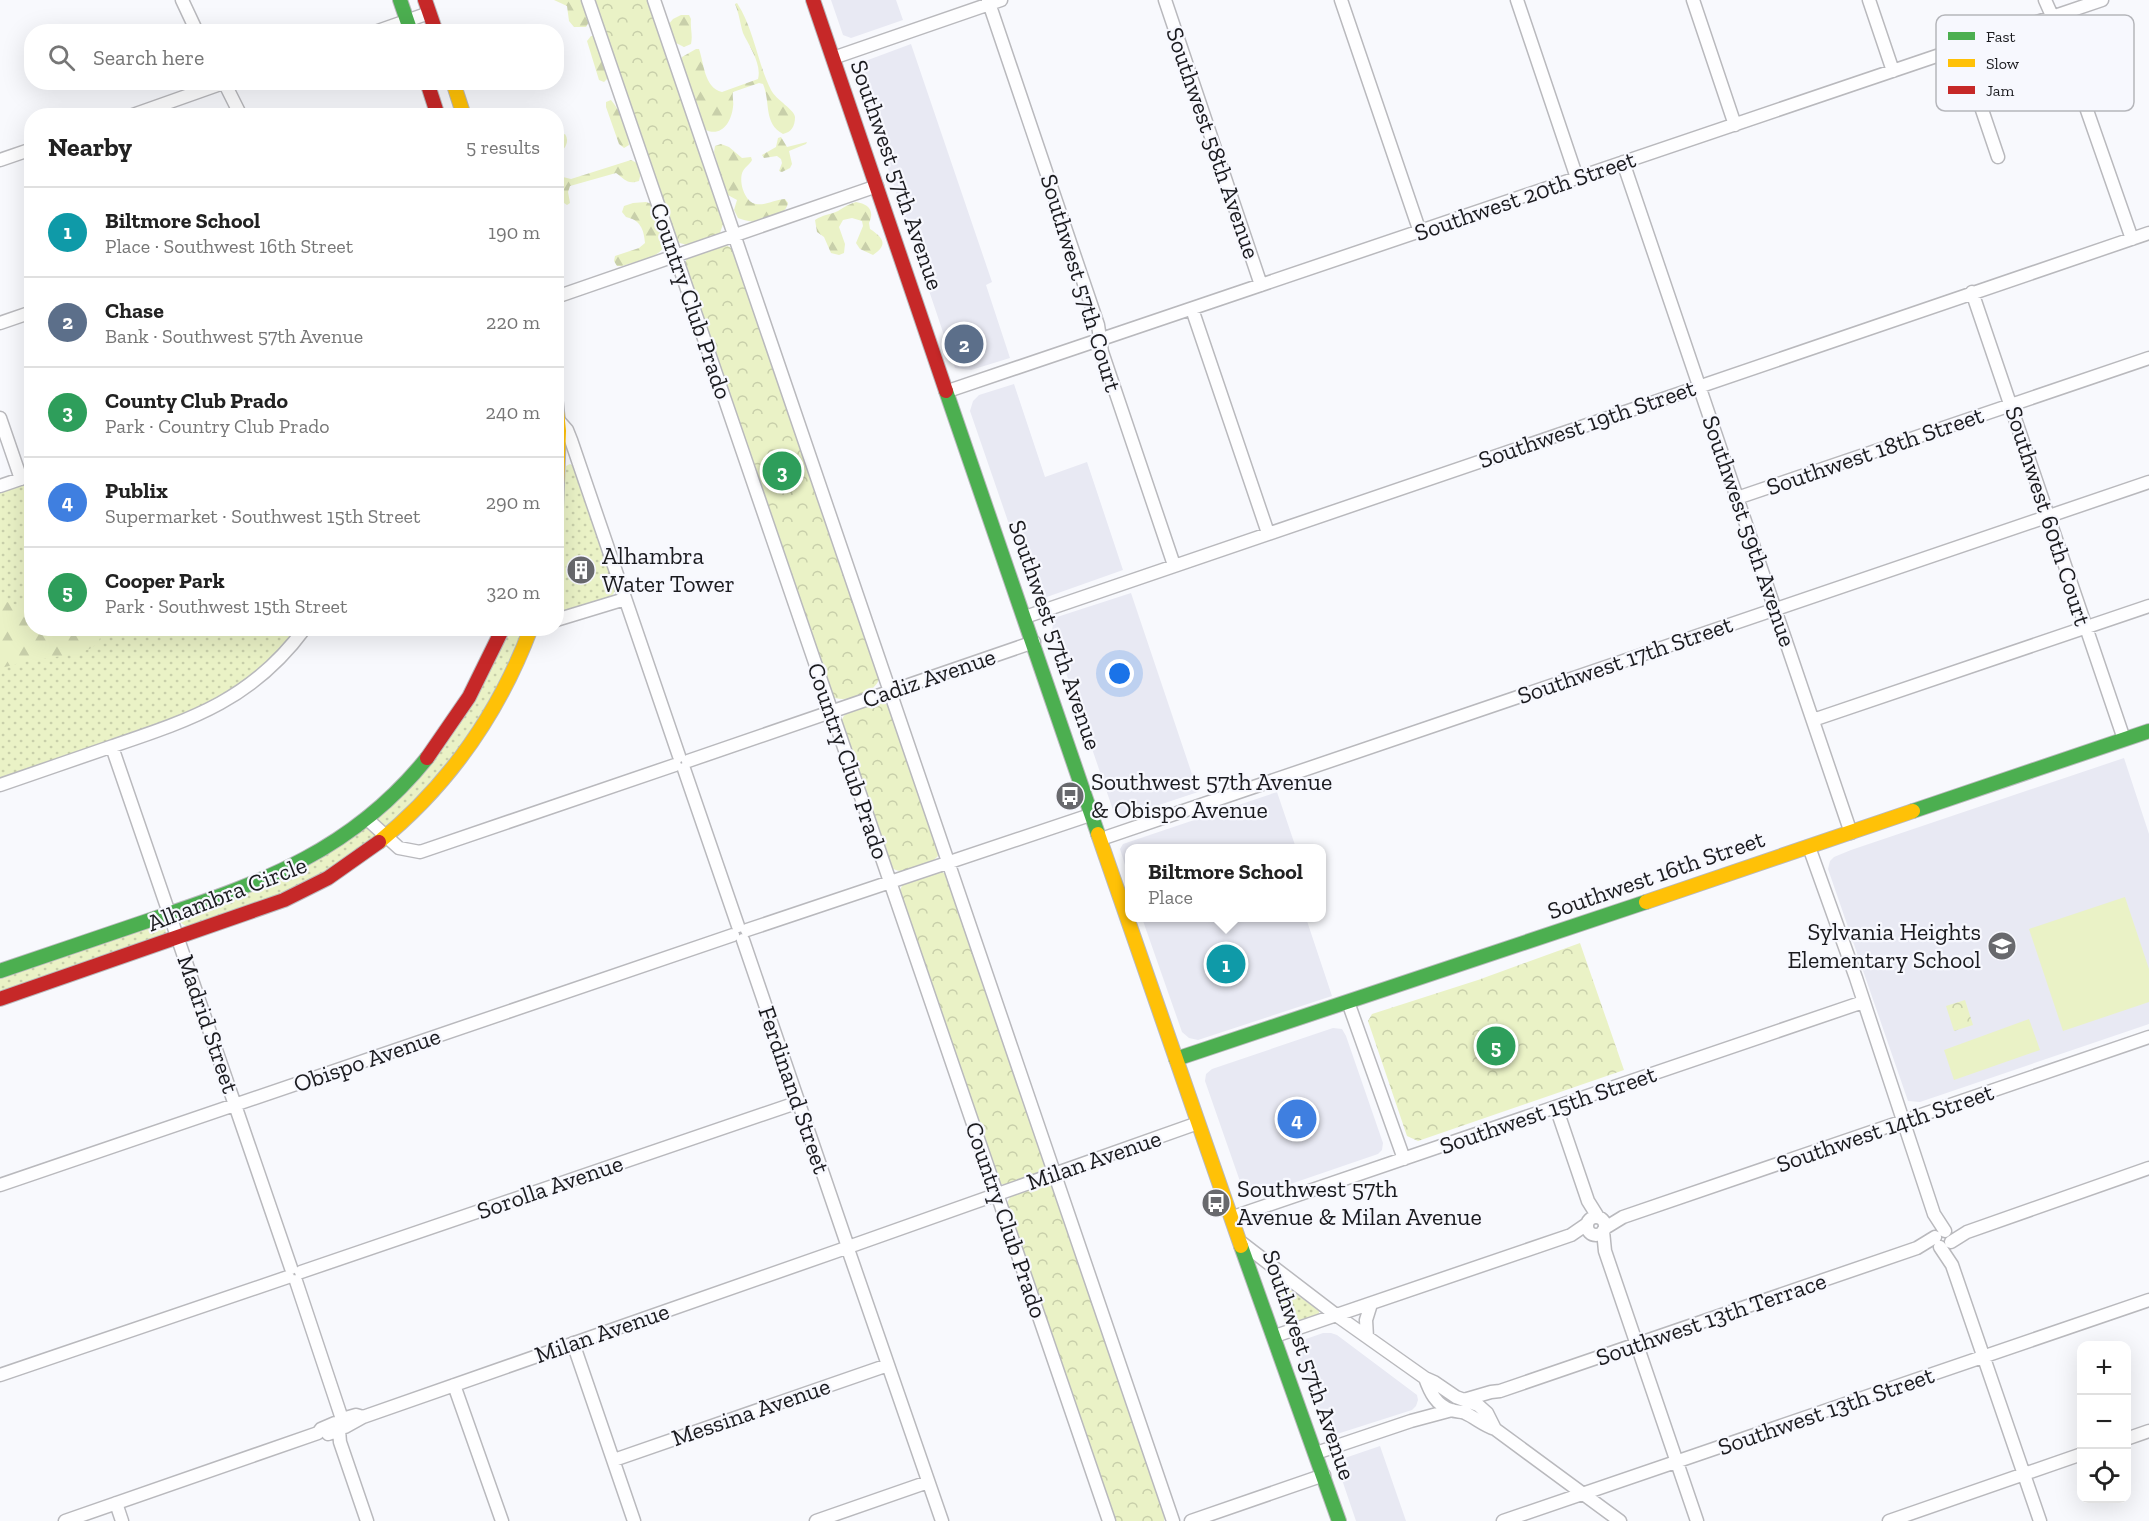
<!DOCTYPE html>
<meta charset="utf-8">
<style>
:root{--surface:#fff;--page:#f6f6f6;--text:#222;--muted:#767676;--line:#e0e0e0;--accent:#111827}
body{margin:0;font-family:"Zilla Slab",serif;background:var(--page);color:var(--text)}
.controls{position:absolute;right:18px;bottom:18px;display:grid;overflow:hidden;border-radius:12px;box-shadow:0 6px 24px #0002}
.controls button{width:54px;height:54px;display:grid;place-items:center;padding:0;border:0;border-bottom:2px solid var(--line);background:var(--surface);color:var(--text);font:30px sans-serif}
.you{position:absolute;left:1120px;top:674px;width:21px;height:21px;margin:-15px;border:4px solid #fff;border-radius:50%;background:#1a73e8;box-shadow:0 0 0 9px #1a73e833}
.badge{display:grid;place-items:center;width:39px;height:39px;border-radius:50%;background:var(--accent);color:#fff;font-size:20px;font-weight:700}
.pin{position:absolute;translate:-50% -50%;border:3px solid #fff;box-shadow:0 2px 6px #0006}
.popup{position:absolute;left:1125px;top:844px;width:201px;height:78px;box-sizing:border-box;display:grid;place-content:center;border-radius:12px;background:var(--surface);filter:drop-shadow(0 2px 4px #0005);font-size:20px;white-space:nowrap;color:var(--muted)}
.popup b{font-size:22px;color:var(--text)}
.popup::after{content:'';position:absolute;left:50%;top:100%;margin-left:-12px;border:12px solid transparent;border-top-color:var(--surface)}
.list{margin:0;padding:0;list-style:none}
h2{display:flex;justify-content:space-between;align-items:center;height:78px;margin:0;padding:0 24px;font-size:26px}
h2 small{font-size:20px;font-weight:400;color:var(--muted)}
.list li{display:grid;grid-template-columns:39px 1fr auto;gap:18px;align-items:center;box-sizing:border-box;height:90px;padding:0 24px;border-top:2px solid var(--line)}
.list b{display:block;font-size:22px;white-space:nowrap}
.list p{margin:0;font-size:20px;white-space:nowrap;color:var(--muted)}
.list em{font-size:20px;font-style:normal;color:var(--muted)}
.icon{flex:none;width:33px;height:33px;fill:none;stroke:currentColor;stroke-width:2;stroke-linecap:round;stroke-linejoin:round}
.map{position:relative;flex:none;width:2149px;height:1521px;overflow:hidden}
.search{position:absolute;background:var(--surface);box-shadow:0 6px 24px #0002;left:24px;top:24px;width:540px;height:66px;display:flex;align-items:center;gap:15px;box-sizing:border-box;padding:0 21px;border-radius:24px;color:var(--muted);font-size:22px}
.panel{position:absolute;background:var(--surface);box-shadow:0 6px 24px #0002;left:24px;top:108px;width:540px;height:528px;border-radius:24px}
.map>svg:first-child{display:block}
.built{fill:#e8e9f3}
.grass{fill:url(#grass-dots)}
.forest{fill:url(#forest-firs)}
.park{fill:url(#park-crowns)}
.garden{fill:#eaf2c6}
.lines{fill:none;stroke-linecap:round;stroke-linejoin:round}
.street-casing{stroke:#b9b9bd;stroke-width:15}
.fast-casing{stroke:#b9b9bd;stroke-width:16}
.slow-casing{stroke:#b9b9bd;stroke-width:16}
.jam-casing{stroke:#b9b9bd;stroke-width:16}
.street{stroke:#fefeff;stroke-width:12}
.fast{stroke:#4caf50;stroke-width:14}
.slow{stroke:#ffc107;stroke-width:14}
.jam{stroke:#c62828;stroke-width:14}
.labels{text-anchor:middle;stroke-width:4.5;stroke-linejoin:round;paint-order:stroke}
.street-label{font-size:24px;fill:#1b1b1f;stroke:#f7f8fe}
.poi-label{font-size:24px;fill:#1b1b1f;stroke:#f7f8fe;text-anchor:start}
.key{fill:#f7f8fe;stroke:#b5b6bb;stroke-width:1.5}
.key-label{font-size:16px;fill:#1b1b1f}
</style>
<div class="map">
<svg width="2149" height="1521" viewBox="0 0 2149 1521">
<defs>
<pattern id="grass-dots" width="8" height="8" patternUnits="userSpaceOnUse" patternTransform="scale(1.5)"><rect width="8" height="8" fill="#eaf2c6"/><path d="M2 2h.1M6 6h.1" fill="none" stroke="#c8cfaa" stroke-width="1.8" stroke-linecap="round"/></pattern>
<pattern id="forest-firs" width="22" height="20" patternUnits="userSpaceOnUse" patternTransform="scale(1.5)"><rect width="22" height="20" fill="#eaf2c6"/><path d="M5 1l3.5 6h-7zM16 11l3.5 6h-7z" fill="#c8cfaa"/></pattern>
<pattern id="park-crowns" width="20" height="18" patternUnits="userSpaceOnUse" patternTransform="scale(1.5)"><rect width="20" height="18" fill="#eaf2c6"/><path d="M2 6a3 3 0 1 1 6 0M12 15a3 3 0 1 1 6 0" fill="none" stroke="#c8cfaa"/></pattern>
</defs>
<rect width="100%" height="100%" fill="#f8f9fd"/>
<path class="built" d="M831 0H896L903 20 851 38 843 35Z
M911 44 992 282 986 285 1010 358 971 370 955 368 857 76 860 65 868 60Z
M1014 384 1045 477 1087 462 1123 570 1044 598 1039 597 1033 594 970 411 973 401 979 395Z
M1131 593 1198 792 1126 816H1119L1113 810 1052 632 1053 623 1057 617Z
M2124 758 2149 834V1024L1920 1102 1908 1101 1828 869 1830 861 1834 857 1851 850Z
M1277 792 1296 848H1130V881L1120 849 1123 844Z
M1142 918H1306L1332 996 1198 1040 1189 1038 1182 1032Z
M1333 1028 1342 1029 1346 1036 1383 1143 1382 1150 1378 1154 1258 1195H1248L1243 1190 1205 1081 1206 1074 1212 1069Z
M1323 1333H1331L1337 1335 1417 1395 1418 1400 1416 1406 1412 1410 1337 1434H1331L1325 1431 1297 1351V1345L1303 1340Z
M1380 1446 1406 1521H1356L1337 1465 1339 1460Z"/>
<path class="grass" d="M570 464 575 467 616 590 609 600 557 615V555L566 466Z
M31 480 32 628 300 629 260 672 207 707 0 780V491Z
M511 629H520L524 632 516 659 458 757 388 828 383 827 375 817 383 809Z
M361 827H370L374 832V838L304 888 187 927 181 923V917Z
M162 924 165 926 166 934 0 994V977Z
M1273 1277 1319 1311V1314L1288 1325 1286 1324 1270 1278Z"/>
<path class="forest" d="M554 0H583L590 20 586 27H574L569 21 567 6Z
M737 3C754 29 757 62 771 90 776 100 795 110 795 117 795 127 791 132 783 134 763 123 771 103 763 84L759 83 733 92C732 97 734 102 733 107 731 124 720 138 704 129L698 105 690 95 681 64 682 57 696 49H699C704 63 704 88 722 92L758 79C762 64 749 46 743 33 740 23 739 13 735 4Z
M681 15H689L691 19C690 28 693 35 691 44L684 47 676 43 668 25 673 19Z
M591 36H597L610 76 604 82 599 80 587 41Z
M611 100C622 113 627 128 629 145L624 148 619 144 606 107V102Z
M565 134C570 142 565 149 558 154V163L563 177 571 179 631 160 637 163 641 172 639 181C627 185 625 179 616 173L570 186 568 192 570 203 567 205 564 203 562 188 557 181 556 137Z
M781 137 787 147 807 142 806 144 789 151 792 164 790 168 782 172 779 171 782 163 781 159 777 156 764 158 762 155 776 147 778 138Z
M721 144 729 147 742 158 751 157 752 160C750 164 746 166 743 171 738 180 744 202 756 204 765 206 776 199 785 199L788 203C786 213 779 213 770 217 765 218 763 222 757 222 752 222 743 220 738 218L734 210 737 200 726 194 717 173V162L714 152 715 146Z
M646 202 652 204 659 221 664 247C656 259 636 261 622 266H617L614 261 615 256 639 248 645 243C644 229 640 220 626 217L622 212 624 206 633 203Z
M856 202C868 204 875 210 869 223L870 229C884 238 888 245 873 255L860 249 856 243 863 226 862 221 852 218 843 220 839 227 845 244 844 253 839 255 831 253 824 237 817 232 815 220C824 214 830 215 838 211 844 207 849 204 856 202Z
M0 600 31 609 32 628 99 629C110 657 48 656 32 660 21 662 11 666 0 668Z"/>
<path class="park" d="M593 0H648L724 221 720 233 687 245 676 242Z
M723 244 730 247 735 253 880 676C877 693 850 702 835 698L830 692 684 267C684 252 711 248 723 244Z
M878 701 885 703 892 710 939 850 938 856 934 860C921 865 900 878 890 866L841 723C844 707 864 706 878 701Z
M938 870 946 874 950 880 1046 1161C1043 1178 1021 1180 1006 1185L1001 1184 997 1180 899 893 903 883Z
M1580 943 1624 1070 1418 1141 1407 1136 1368 1021 1372 1014 1478 980Z
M1965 1000 1973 1025 1954 1031 1946 1006Z
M1043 1183 1052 1185 1056 1190 1166 1512 1164 1521H1115L1007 1207C1007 1190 1029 1188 1043 1183Z"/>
<path class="garden" d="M2125 897 2149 969V1002L2063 1031 2029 929Z
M2029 1019 2040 1050 1954 1080 1944 1050Z"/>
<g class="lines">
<g class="street-casing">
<path id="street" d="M182 0 197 32
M588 0 1109 1521
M654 0 1173 1521
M988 0 1098 325 1102 352 1174 565
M1165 0 1261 285
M1341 0 1420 232
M1517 0 1577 178
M1693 0 1735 125
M1869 0 1893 71
M2045 0 2061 36 2132 239
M375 32 429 13
M1961 48 1998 157
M833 58 1001 0
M224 82 241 116
M130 116 226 82
M0 160 32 149
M1623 162 1851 833
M1972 292 2124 739
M556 297 877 186
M1192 309 1268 533
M0 323 32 312
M948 391 2102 0
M0 418 21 479
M559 421 567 430 571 440 679 756
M0 486 32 475
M1737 498 2149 358
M1025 617 2149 233
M556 620 625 599
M1813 720 2149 606
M112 747 291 1268
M688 761 1034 642
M684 769 738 926
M0 785C38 772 75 759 113 746 193 719 253 699 305 628
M366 818 399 848 420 852 675 765
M1101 839 2149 482
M1809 847 1856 978 1934 1214 1945 1231
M747 930 1093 814
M743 940 846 1241
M1348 1002 1404 1159
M1556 1107 1588 1201 1598 1217
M0 1185 733 935
M1233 1217 1863 1002
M1587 1226a9 9 0 1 1 18 0a9 9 0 1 1-18 0Z
M1605 1228 1623 1217 2149 1037
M1603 1231 1605 1251 1697 1521
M1951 1242 1967 1232 2149 1168
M1242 1243 1336 1315 1425 1378 1434 1382 1456 1397 1478 1405 1487 1413 1495 1429
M854 1245 1198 1123
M1940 1247 1952 1265 2040 1521
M849 1252 942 1521
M301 1272 799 1102
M296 1281 342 1419 356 1415 363 1417
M1275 1336 1571 1235 1587 1224
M1367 1337 1366 1320 1371 1304
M573 1343 634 1521
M0 1375 288 1277
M1425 1378C1430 1392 1436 1405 1451 1410 1456 1412 1461 1411 1465 1413 1476 1418 1483 1425 1495 1429L1620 1521
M454 1385 502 1521
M1467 1399 1491 1392 1500 1391 1917 1248 1935 1237
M345 1427 363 1417 843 1249
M328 1434 339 1430 340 1442 367 1521
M2126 1439 2149 1431
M1316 1453 1411 1421 1452 1410
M614 1460 888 1365
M116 1503 122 1521
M65 1521 318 1433 321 1429 335 1423
M816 1521 928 1482
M1191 1521 1324 1475
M1503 1521 2149 1300
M1889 1521 2082 1454"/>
</g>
<g class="fast-casing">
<path id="fast" d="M400 0 411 32
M946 391 1098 834
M1913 811 2149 731
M0 971C52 953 104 936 156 918 264 882 353 850 427 758
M1176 1059 1646 902
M1241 1246 1339 1521"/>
</g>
<g class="slow-casing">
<path id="slow" d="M453 82 464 116
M556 401 559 431 556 510
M1098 834 1241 1246
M379 842C449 785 499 713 531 628
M1646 902 1913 811"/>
</g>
<g class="jam-casing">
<path id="jam" d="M425 0 436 32
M813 0 946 391
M427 82 438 116
M427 758 469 697 503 628
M0 999 284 900 328 878 379 842"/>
</g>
<use href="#street" class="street"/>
<use href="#fast" class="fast"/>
<use href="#slow" class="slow"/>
<use href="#jam" class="jam"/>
</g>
<defs>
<g id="building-disc" transform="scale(1.5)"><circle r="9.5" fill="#68696d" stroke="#f7f8fe"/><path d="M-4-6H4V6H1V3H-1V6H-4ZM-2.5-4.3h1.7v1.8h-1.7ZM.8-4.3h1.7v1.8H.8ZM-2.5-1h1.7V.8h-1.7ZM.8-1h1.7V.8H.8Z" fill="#fff"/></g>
<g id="bus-disc" transform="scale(1.5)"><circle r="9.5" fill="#68696d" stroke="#f7f8fe"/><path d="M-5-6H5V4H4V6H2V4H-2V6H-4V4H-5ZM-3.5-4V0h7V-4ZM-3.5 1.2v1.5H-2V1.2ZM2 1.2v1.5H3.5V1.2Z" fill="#fff"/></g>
<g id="school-disc" transform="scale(1.5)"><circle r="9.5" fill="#68696d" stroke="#f7f8fe"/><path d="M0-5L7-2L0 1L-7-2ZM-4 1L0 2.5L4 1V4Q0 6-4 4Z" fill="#fff"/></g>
</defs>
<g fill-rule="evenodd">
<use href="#building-disc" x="581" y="570"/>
<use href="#bus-disc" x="1070" y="796"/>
<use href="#school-disc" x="2002" y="946"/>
<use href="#bus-disc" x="1216" y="1203"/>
</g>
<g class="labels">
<g class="street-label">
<text transform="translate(1213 143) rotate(71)" y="8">Southwest 58th Avenue</text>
<text transform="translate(897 175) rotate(71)" y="8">Southwest 57th Avenue</text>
<text transform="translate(1525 196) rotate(-19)" y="8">Southwest 20th Street</text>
<text transform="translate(1081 283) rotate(73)" y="8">Southwest 57th Court</text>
<text transform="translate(691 301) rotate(71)" y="8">Country Club Prado</text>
<text transform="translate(1587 424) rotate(-19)" y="8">Southwest 19th Street</text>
<text transform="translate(1875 451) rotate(-19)" y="8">Southwest 18th Street</text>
<text transform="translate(2048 516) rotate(72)" y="8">Southwest 60th Court</text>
<text transform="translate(1749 531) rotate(71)" y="8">Southwest 59th Avenue</text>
<text transform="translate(1055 635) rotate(71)" y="8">Southwest 57th Avenue</text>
<text transform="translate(1625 660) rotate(-19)" y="8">Southwest 17th Street</text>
<text transform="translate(929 678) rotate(-19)" y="8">Cadiz Avenue</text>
<text transform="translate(848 761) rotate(71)" y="8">Country Club Prado</text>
<text transform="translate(1656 875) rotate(-19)" y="8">Southwest 16th Street</text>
<text transform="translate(227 894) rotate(-21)" y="8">Alhambra Circle</text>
<text transform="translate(208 1024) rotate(71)" y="8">Madrid Street</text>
<text transform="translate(367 1060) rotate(-19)" y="8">Obispo Avenue</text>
<text transform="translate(794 1090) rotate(71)" y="8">Ferdinand Street</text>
<text transform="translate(1548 1110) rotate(-19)" y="8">Southwest 15th Street</text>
<text transform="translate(1885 1128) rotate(-19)" y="8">Southwest 14th Street</text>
<text transform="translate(1094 1160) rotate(-19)" y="8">Milan Avenue</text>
<text transform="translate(550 1187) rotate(-19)" y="8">Sorolla Avenue</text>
<text transform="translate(1006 1220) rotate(71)" y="8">Country Club Prado</text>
<text transform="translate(1711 1319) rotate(-19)" y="8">Southwest 13th Terrace</text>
<text transform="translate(602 1333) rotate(-19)" y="8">Milan Avenue</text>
<text transform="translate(1309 1365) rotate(71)" y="8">Southwest 57th Avenue</text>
<text transform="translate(1826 1411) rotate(-19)" y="8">Southwest 13th Street</text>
<text transform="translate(751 1412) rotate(-19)" y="8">Messina Avenue</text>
</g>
<g class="poi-label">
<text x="602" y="564">Alhambra<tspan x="602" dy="28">Water Tower</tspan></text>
<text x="1091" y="790">Southwest 57th Avenue<tspan x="1091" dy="28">&amp; Obispo Avenue</tspan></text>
<text x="1981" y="940" text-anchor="end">Sylvania Heights<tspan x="1981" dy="28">Elementary School</tspan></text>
<text x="1237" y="1197">Southwest 57th<tspan x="1237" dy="28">Avenue &amp; Milan Avenue</tspan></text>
</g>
</g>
<rect x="1936" y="15" width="198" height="96" rx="9" class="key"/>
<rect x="1948" y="32" width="27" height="8" fill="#4caf50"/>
<rect x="1948" y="59" width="27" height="8" fill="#ffc107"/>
<rect x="1948" y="86" width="27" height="8" fill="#c62828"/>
<g class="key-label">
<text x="1986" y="42">Fast</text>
<text x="1986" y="69">Slow</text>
<text x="1986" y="96">Jam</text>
</g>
</svg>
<div class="controls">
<button>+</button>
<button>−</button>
<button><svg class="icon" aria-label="locate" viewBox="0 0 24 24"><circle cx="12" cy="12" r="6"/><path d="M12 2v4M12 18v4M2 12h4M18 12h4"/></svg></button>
</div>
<div class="you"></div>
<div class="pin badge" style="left:1226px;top:964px;background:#0f9aa8">1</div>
<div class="popup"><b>Biltmore School</b>Place</div>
<div class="pin badge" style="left:964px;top:344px;background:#5c6f8a">2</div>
<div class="pin badge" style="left:782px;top:471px;background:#2e9e5b">3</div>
<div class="pin badge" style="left:1297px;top:1119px;background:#3f7fe0">4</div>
<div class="pin badge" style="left:1496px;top:1046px;background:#2e9e5b">5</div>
<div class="search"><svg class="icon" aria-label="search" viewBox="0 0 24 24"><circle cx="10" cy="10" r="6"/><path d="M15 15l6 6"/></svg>Search here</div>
<section class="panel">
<h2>Nearby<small>5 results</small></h2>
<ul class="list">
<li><span class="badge" style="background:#0f9aa8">1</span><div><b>Biltmore School</b><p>Place · Southwest 16th Street</p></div><em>190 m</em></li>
<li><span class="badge" style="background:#5c6f8a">2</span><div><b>Chase</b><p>Bank · Southwest 57th Avenue</p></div><em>220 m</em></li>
<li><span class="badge" style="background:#2e9e5b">3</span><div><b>County Club Prado</b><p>Park · Country Club Prado</p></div><em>240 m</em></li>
<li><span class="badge" style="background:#3f7fe0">4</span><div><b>Publix</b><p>Supermarket · Southwest 15th Street</p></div><em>290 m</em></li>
<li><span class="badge" style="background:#2e9e5b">5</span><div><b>Cooper Park</b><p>Park · Southwest 15th Street</p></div><em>320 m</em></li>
</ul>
</section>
</div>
